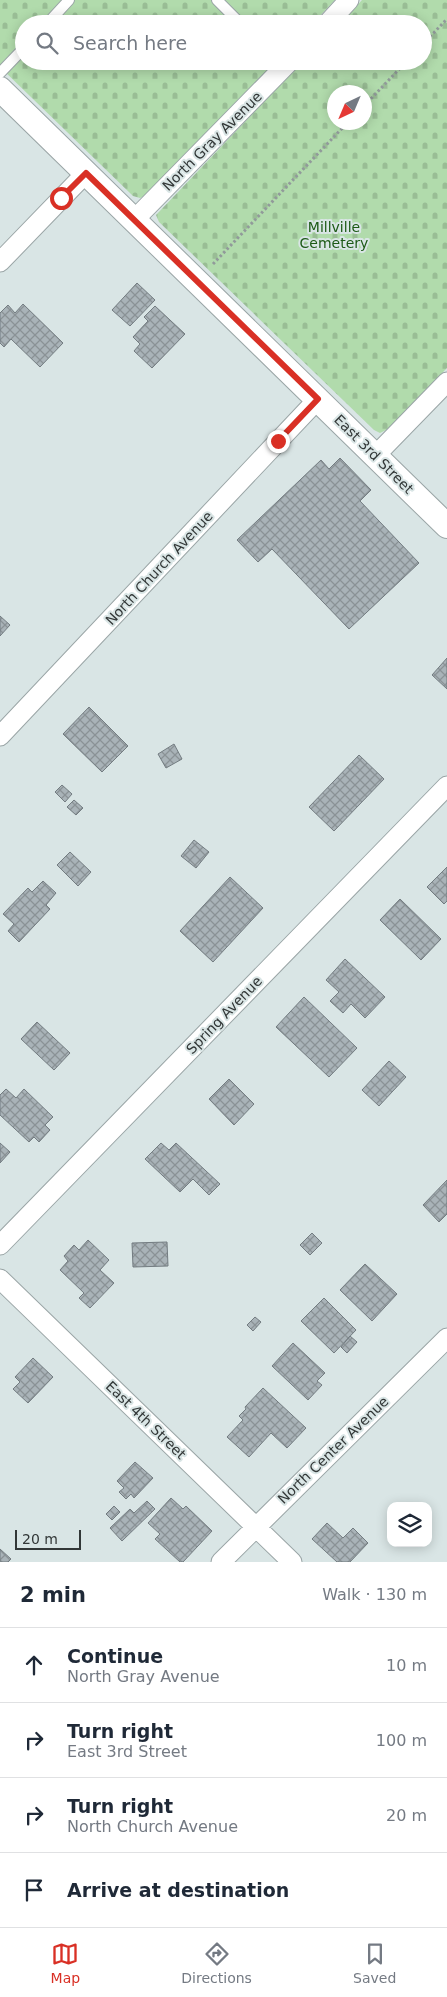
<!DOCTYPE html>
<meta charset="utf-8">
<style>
:root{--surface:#fff;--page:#f2f2f3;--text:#1f2937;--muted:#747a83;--line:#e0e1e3;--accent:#d93025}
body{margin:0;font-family:"DejaVu Sans",sans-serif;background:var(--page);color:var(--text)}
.controls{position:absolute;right:15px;bottom:15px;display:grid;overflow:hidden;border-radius:10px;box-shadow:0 2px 12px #0003}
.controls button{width:45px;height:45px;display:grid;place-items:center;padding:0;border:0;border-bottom:1px solid var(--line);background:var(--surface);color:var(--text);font:25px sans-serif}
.compass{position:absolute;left:327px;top:85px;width:45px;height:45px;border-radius:50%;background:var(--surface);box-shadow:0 2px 12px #0003;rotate:224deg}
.scale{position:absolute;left:15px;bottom:12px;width:66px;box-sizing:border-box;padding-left:5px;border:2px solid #323737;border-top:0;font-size:14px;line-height:18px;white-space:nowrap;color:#323737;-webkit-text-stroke:4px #d9e5e5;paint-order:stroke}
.stop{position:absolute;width:15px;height:15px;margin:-11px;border:4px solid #d93025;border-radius:50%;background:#fff}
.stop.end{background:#d93025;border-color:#fff;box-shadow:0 1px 5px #0008}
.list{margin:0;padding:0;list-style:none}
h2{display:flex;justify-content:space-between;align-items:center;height:65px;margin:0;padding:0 20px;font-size:21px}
h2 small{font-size:16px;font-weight:400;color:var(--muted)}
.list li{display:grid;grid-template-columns:32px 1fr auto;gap:15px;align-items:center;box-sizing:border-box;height:75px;padding:0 20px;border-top:1px solid var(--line)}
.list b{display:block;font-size:19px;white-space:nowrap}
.list p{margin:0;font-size:16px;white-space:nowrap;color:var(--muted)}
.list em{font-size:16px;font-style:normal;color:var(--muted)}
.icon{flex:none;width:28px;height:28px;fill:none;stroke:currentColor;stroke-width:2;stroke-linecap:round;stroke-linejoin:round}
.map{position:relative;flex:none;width:447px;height:1562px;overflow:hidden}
.search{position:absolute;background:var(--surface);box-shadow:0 2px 12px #0003;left:15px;right:15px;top:15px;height:55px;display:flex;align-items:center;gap:12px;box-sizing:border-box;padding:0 18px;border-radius:28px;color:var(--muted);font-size:19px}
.sheet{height:365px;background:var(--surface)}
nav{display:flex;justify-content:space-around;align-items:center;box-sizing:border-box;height:70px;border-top:1px solid var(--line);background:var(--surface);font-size:14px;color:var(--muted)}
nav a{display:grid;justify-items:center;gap:2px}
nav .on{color:var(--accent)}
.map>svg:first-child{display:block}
.cemetery{fill:url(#cemetery-stones);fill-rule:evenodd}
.building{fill:url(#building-cross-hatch);stroke:#737c81}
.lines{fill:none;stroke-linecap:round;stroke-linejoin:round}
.service-casing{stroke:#9aa5a6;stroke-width:12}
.minor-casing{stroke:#9aa5a6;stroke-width:21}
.tertiary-casing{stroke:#9aa5a6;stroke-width:26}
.path{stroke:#919a9a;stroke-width:3;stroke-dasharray:2.5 2.5;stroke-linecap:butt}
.service{stroke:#fff;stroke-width:10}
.minor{stroke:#fff;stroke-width:19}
.tertiary{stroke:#fff;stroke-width:24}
.route{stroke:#d93025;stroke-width:6}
.labels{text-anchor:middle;stroke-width:4;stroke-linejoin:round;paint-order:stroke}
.street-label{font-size:14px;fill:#323737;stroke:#d9e5e5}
.park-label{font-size:14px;fill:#1c5a16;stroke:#d9e5e5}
</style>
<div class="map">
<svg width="447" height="1562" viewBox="0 0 447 1562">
<defs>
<pattern id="cemetery-stones" width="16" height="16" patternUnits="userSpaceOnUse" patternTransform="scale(1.25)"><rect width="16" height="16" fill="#b1dbac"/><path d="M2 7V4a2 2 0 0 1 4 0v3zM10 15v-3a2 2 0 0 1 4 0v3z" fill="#99bd95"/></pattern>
<pattern id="building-cross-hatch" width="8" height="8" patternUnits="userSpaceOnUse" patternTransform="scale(1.25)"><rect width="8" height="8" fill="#a9b3b8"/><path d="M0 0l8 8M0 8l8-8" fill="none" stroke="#8a9296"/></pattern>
</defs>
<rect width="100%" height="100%" fill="#d9e5e5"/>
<path class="cemetery" d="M0 0H335L312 24H24V61H276L147 195 140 198 133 196 0 67Z
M362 0H447V368L388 429 380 433 374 430 159 222 156 215 303 61H423V24H340ZM334 92H364V122H334Z"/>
<path class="building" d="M137 283 155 300 130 326 112 310Z
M23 304 63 343 40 367 11 339 4 347 0 343V313L8 305 15 313Z
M155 306 185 334 152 368 134 351 140 344 133 337 148 321 144 317Z
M340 458 371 490 360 501 419 563 349 629 272 549 258 562 237 540 321 460 329 469Z
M0 616 10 625 0 636Z
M447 658V689L432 675Z
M89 707 128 746 102 772 63 734Z
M174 744 182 759 166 768 158 754Z
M359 755 384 779 334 831 309 807Z
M62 785 72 794 65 802 55 792Z
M74 800 83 808 76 815 67 807Z
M194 840 209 852 196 868 181 856Z
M70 852 91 872 78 886 57 865Z
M447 867V901L444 904 427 887Z
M230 877 263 908 213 962 180 931Z
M43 881 56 893 46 905 50 909 19 942 8 931 14 924 3 914 28 888 32 892Z
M400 899 441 939 421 960 380 920Z
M345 959 385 997 365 1018 351 1004 343 1013 330 1001 339 992 326 980Z
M304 997 357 1048 329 1077 276 1027Z
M37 1022 70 1053 54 1070 21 1039Z
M389 1061 406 1077 379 1106 362 1090Z
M229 1079 254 1104 234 1125 209 1099Z
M6 1089 16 1098 24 1089 53 1117 45 1125 50 1130 39 1142 34 1137 29 1142 0 1115V1095Z
M0 1143 10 1152 0 1163Z
M161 1143 169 1150 176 1143 220 1184 209 1195 193 1179 180 1192 145 1159Z
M447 1180V1214L439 1222 423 1205Z
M312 1233 322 1243 310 1255 300 1245Z
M88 1240 109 1260 100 1270 114 1283 90 1308 79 1298 84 1293 60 1270 68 1261 64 1256 74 1245 79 1250Z
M167 1242 168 1266 133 1267 132 1243Z
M365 1264 397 1294 372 1321 340 1290Z
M324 1298 356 1330 334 1353 301 1321Z
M255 1317 261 1322 253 1331 247 1325Z
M350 1336 357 1342 347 1353 341 1347Z
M293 1343 325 1373 317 1381 322 1385 308 1400 272 1366Z
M33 1358 53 1377 28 1403 13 1389 20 1382 15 1377Z
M263 1388 306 1428 287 1448 271 1433 249 1457 227 1437 243 1420 239 1416 246 1409 245 1407Z
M135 1462 153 1478 134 1498 131 1494 126 1499 119 1492 124 1488 117 1481Z
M171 1498 183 1509 186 1506 212 1531 183 1562H180L155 1539 160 1534 148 1523Z
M147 1501 155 1509 122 1541 110 1528 130 1509 134 1513Z
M114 1506 120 1512 112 1520 106 1514Z
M327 1523 343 1538 353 1528 368 1543 350 1562H337L312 1539Z
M0 1549 11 1559 8 1562H0Z"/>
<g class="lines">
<g class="service-casing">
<path id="service" d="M217 0 241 24
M47 24 69 0
M0 73 24 48"/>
</g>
<g class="minor-casing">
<path id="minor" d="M327 24 349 0
M134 220 290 61
M0 262 86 173
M375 456 447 382
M0 736 318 399
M0 1245 447 786
M0 1279 292 1562
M221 1562 447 1338"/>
</g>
<g class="tertiary-casing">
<path id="tertiary" d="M0 89 447 526"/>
</g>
<path class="path" d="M423 44 447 19
M364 106 407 61
M213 264 348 122"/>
<use href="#service" class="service"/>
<use href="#minor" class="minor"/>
<use href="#tertiary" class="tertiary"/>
</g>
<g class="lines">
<path class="route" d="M61 198 86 173 318 399 278 441"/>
</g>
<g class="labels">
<g class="street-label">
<text transform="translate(212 141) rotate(-45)" y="5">North Gray Avenue</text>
<text transform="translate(374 454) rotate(45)" y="5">East 3rd Street</text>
<text transform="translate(159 568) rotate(-47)" y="5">North Church Avenue</text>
<text transform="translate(224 1015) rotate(-46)" y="5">Spring Avenue</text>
<text transform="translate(146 1420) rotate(44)" y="5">East 4th Street</text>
<text transform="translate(333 1450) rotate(-44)" y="5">North Center Avenue</text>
</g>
<g class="park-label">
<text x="334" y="232">Millville<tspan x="334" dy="16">Cemetery</tspan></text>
</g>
</g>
</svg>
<div class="controls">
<button><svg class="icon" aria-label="layers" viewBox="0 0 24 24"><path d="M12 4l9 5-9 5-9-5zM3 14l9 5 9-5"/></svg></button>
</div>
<svg class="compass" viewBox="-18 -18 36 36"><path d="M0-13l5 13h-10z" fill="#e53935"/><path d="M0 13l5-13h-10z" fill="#747a83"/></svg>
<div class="scale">20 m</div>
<div class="stop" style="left:61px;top:198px"></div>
<div class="stop end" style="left:278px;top:441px"></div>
<div class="search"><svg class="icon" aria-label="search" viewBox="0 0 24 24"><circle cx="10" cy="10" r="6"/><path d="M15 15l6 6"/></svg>Search here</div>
</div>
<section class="sheet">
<h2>2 min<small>Walk · 130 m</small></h2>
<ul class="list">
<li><svg class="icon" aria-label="ahead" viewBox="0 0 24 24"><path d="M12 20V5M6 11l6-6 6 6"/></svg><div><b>Continue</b><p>North Gray Avenue</p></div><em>10 m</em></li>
<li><svg class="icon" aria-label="right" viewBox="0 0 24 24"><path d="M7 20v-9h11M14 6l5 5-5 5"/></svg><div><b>Turn right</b><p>East 3rd Street</p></div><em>100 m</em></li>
<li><svg class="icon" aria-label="right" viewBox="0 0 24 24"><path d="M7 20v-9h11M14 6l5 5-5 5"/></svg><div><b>Turn right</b><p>North Church Avenue</p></div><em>20 m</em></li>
<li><svg class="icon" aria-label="arrive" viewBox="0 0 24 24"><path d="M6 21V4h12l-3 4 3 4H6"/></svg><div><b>Arrive at destination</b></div></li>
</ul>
</section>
<nav>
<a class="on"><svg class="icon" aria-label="map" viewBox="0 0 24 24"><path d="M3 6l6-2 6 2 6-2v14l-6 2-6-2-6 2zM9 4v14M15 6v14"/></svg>Map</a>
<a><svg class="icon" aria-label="directions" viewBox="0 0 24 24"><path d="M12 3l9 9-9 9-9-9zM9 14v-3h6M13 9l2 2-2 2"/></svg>Directions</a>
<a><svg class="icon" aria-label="saved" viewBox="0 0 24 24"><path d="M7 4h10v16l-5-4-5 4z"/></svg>Saved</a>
</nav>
